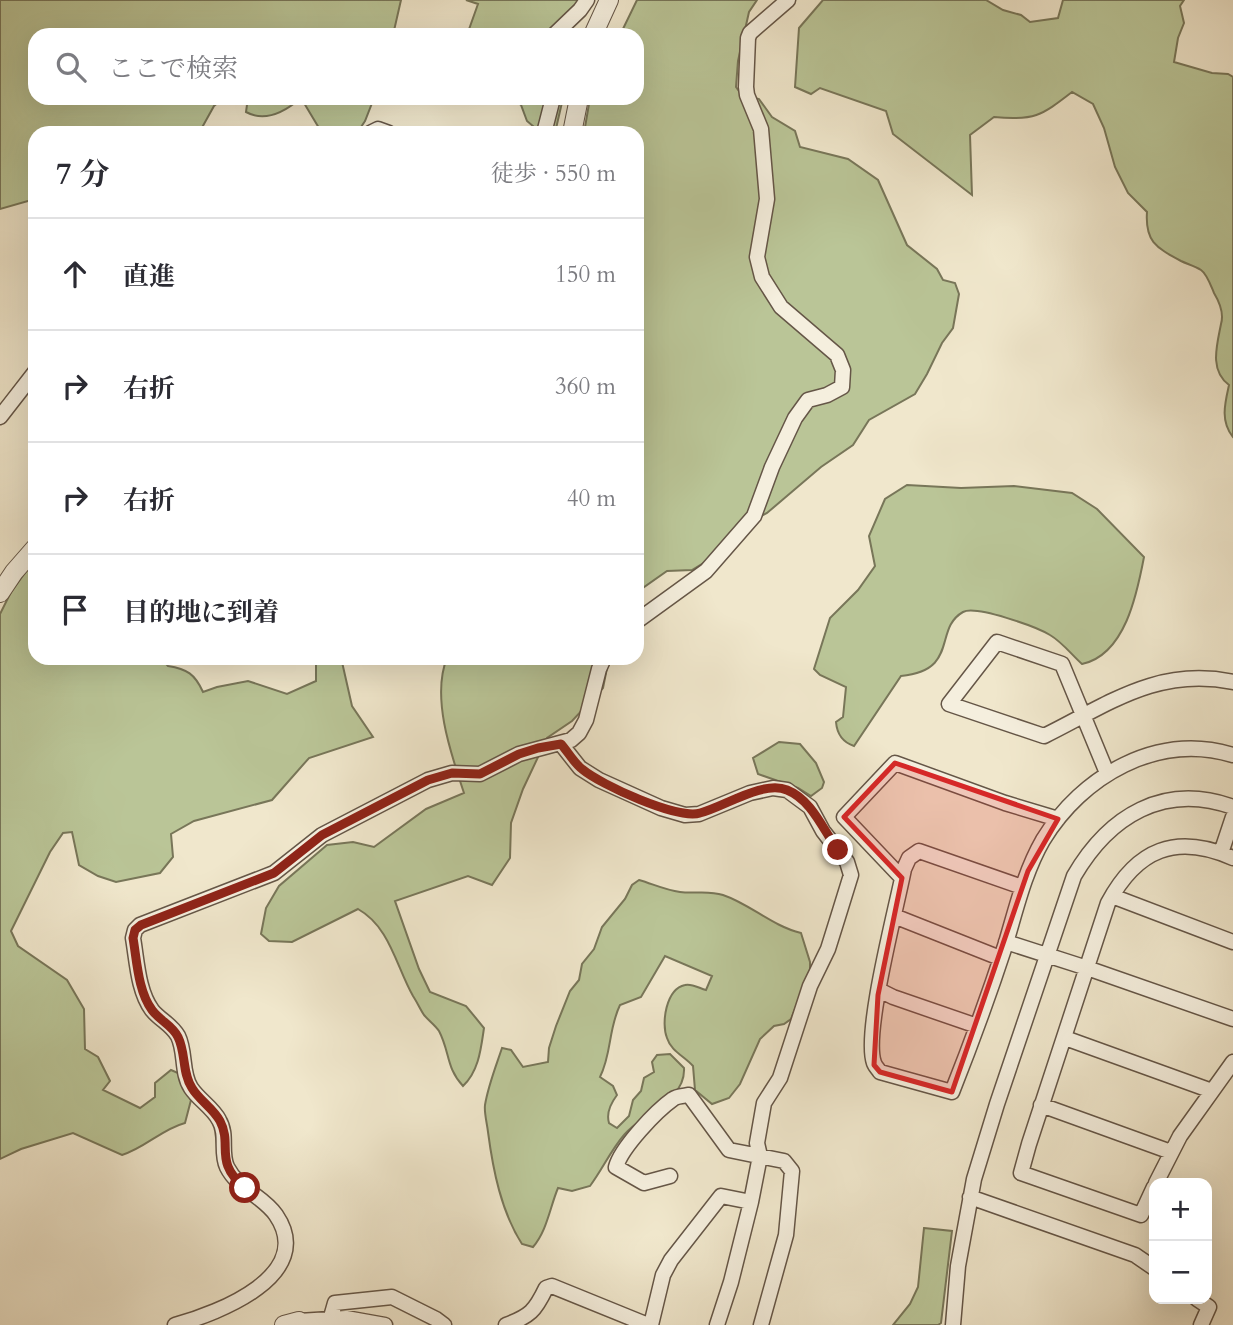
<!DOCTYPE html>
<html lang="ja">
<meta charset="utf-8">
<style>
:root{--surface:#fff;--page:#f2f2f3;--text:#2b2b33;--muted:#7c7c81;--line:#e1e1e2}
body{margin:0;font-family:Cardo,"Noto Serif JP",serif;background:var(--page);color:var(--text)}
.controls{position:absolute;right:21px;bottom:21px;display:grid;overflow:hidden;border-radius:14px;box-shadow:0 7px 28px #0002}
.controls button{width:63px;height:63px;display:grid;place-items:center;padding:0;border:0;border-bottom:2px solid var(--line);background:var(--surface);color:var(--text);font:35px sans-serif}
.stop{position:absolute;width:21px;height:21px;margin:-16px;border:5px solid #8f2418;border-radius:50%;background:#fff}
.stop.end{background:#8f2418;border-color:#fff;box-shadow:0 2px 7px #0008}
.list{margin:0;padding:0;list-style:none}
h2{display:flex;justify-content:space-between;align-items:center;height:91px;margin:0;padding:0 28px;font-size:30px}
h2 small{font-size:23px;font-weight:400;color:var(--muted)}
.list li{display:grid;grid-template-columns:46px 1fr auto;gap:21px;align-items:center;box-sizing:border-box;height:112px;padding:0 28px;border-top:2px solid var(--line)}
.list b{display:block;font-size:26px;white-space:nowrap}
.list em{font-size:23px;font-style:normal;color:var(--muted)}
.icon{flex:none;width:38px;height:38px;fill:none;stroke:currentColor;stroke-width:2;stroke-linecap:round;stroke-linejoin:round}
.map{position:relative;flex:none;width:1233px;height:1325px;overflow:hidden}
.search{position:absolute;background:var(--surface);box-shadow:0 7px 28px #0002;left:28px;top:28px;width:616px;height:77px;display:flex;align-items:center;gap:18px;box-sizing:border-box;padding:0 24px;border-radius:21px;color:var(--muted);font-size:26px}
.panel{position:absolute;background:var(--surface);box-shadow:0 7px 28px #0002;left:28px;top:126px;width:616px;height:539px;border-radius:21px}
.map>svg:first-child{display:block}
.green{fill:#bac597;stroke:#787659;stroke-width:2}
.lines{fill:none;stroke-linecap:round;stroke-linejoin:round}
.minor-casing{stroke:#655647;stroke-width:17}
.tertiary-casing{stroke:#655647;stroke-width:20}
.minor{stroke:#f5efde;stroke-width:14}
.tertiary{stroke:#f5efde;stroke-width:18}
.route{stroke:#8f2418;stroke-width:9}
.marked{fill:#d62828;fill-opacity:0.2;stroke:#d62828;stroke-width:5;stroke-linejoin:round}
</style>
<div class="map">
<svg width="1233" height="1325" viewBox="0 0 1233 1325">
<rect width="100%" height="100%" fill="#f0e7cc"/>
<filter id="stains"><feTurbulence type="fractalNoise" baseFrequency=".00286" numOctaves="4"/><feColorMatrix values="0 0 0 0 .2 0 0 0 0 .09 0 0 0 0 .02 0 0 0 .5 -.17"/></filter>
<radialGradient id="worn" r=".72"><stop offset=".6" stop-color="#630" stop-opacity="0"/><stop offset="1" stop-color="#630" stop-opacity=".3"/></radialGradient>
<path class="green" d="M0 0H401L393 35H35V98H234L231 102 220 101 214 106 199 133H35V199L0 209Z
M466 0H583L569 35H467L478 4Z
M637 0H757L749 12 738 61 736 87 741 94 759 99 772 117 795 131 800 147 848 159 878 180 907 245 937 269 943 280 955 283 959 294 953 328 942 343 927 374 915 394 869 420 853 445 821 467 767 513 734 531 710 559 692 570 667 571 637 592V133H584L590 98H637V35H620Z
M823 0H986L1003 10 1021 15 1030 22 1058 18 1063 0H1184L1180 6 1184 23 1178 38 1174 62 1212 73 1228 74 1233 77V437C1220 421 1225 403 1229 385 1209 370 1217 345 1221 324 1224 314 1220 303 1214 293 1211 286 1207 274 1201 270 1195 266 1187 264 1181 261 1155 247 1145 241 1147 212L1128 193 1115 167 1104 128 1093 104 1072 92C1041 116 1034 121 994 117L970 135 972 195 893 134 886 111 820 88 811 94 795 87 799 28Z
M239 98H374L365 121 357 133H322L301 98C286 111 266 123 246 112L247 105Z
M510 98H563L555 133H541L527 121 521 105Z
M907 485 961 488 1014 486 1072 493 1097 509 1144 557C1137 594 1125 655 1082 664 1072 655 1062 642 1050 635 1037 627 976 605 963 612 933 629 960 670 901 676L854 746C842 742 837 734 836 722L843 717 846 687 820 675 814 669 830 618 858 590 875 566 869 536 885 499Z
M35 559V658H161L168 666C187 669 195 674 203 692L217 687 248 681 287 694 316 681V658H350L342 662 352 706 373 737 309 758 272 800 194 821 171 834 173 857 160 873 116 882 98 876 79 865 72 832 63 833 50 852 11 931 18 946 67 980 84 1009 85 1049 98 1057 110 1081 103 1090 140 1108 155 1097V1083L171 1070 178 1073 191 1100 185 1123C162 1129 145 1148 122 1155L73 1133 21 1149 0 1159V614L11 592Z
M447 658H609L603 688 572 721 547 738 523 789 511 823 510 858 492 885 468 876 395 901 419 969 430 992 466 1006 484 1028C481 1048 479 1071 463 1086 446 1068 450 1052 439 1031 435 1025 429 1021 424 1015 420 1009 417 1002 413 996 396 966 390 927 358 909L292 942 269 941 261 934 266 908 279 886 327 845 353 842 374 847 426 809 464 793C451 754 431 697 447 658Z
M779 742 800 744 816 763 824 782 822 788 811 796 798 788 758 774 753 758Z
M639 880C653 884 665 890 680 892 695 894 708 890 723 895 750 904 772 926 801 933L810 962V971L791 1019 784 1024 774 1026 760 1039 740 1084 729 1098 712 1104 695 1090 693 1066C684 1056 671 1051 667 1038 661 1023 666 989 685 985 691 983 699 988 706 990L712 976 665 956 641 997 620 1005C608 1030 612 1053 600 1077L613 1086 617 1095C611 1103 606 1113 609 1123L617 1128 629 1116 633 1100 641 1091 644 1078 654 1072 652 1062 657 1055 670 1054 684 1068C686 1101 641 1114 624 1135 611 1150 602 1170 590 1186L572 1191 558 1188C550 1207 547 1231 533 1247L522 1244C501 1211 493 1170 488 1132 487 1123 484 1113 485 1105 488 1086 496 1066 502 1048L511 1050 523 1067 548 1062 549 1048 556 1026 570 991 579 980 582 964 594 949 602 927 625 899 632 885Z
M924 1228 952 1231 941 1323 938 1325H893L910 1304 918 1287Z"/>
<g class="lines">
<g class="minor-casing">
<path id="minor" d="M554 35 580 10 587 0
M370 133 378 129 389 133
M544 133 553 98
M0 417 35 372
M637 621 706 571 754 516 772 467 795 418 808 400 827 395 842 387 843 370 837 355 781 307 762 277 757 257 767 199 761 129 747 95 746 87 748 38 750 33 788 0
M561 744 580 768 599 780 661 808 685 815 699 814 750 793 773 788 787 790 810 807 823 831 847 862 851 875 838 917 828 949 810 986 780 1078 764 1103 757 1143 760 1156 751 1202
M1107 773 1062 664 997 642 949 704 1044 736C1107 705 1158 666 1233 682
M1221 853 1233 817
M902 878 844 817 895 763 1005 803 1058 819
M1022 887 919 851 909 858 904 869C897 906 863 1033 874 1063 875 1066 878 1069 880 1072L952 1092C971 1044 989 995 1005 946 1016 910 1024 873 1043 840 1082 776 1157 732 1233 755
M1112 896 1233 942
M894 916 1000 958
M1006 942 1087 968 1233 1019
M879 990 893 997 977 1026
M1065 1038 1212 1091
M1041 1105 1171 1152
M670 1176 644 1183 616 1167C621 1148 656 1111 673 1099 677 1096 683 1096 689 1095L729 1150 784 1161 792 1171 786 1235 761 1325
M1156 1183 1180 1136 1233 1062
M1154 1187 1141 1215 1021 1173 1029 1144 1108 903C1137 849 1176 833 1233 858
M970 1197 1135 1255 1154 1268
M1197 1299 1209 1307 1201 1325
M331 1317 335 1303 392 1297 436 1319 444 1325
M299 1321 346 1318 385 1325
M175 1325C219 1313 317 1275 276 1215 263 1196 238 1189 227 1167 220 1152 228 1135 219 1120 213 1108 199 1100 191 1088 181 1073 186 1052 178 1036 171 1024 160 1020 152 1010 138 991 137 961 133 938L135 930 140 925 274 873 322 835 428 780 452 773 480 774 519 754 571 740 579 733 586 720 599 669 604 658
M506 1325C530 1316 535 1311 546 1288L552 1286 648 1325
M651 1325 663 1275 671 1260 721 1196 751 1202 731 1282 717 1325
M953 1325 958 1266 974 1179 997 1104 1074 876C1109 816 1164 782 1233 807"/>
</g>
<g class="tertiary-casing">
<path id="tertiary" d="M593 35 609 0
M572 133 579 98
M0 593 14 572 35 548
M284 1325 299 1321"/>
</g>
<use href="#minor" class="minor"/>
<use href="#tertiary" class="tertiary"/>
</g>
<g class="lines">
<path class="route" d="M245 1188C213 1161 233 1146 220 1121 213 1108 199 1100 192 1088 182 1073 186 1053 178 1037 172 1025 160 1021 152 1010 138 991 137 961 133 938L135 930 141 925 274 873 322 835 428 780 452 773 480 774 519 754 538 748 561 744C568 752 574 763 582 769 601 785 678 820 700 813 724 807 763 780 787 790 812 800 823 830 838 850"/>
</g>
<path class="marked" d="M895 763 1058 819 1028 871 952 1092 880 1072 874 1065 878 995 902 878 844 817Z"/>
<rect width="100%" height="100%" filter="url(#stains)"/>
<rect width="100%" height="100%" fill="url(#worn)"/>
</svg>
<div class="controls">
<button>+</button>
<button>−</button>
</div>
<div class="stop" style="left:245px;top:1188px"></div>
<div class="stop end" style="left:838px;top:850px"></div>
<div class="search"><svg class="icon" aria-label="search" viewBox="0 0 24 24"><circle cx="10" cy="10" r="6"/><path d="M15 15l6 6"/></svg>ここで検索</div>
<section class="panel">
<h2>7 分<small>徒歩 · 550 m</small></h2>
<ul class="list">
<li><svg class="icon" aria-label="ahead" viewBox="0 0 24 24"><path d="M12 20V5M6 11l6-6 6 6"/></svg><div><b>直進</b></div><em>150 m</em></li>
<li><svg class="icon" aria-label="right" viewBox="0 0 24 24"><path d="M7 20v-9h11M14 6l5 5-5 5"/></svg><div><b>右折</b></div><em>360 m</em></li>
<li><svg class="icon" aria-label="right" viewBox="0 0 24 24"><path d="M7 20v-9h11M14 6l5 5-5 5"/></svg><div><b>右折</b></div><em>40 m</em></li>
<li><svg class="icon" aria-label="arrive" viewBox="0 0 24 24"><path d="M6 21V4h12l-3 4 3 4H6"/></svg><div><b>目的地に到着</b></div></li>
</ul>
</section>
</div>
